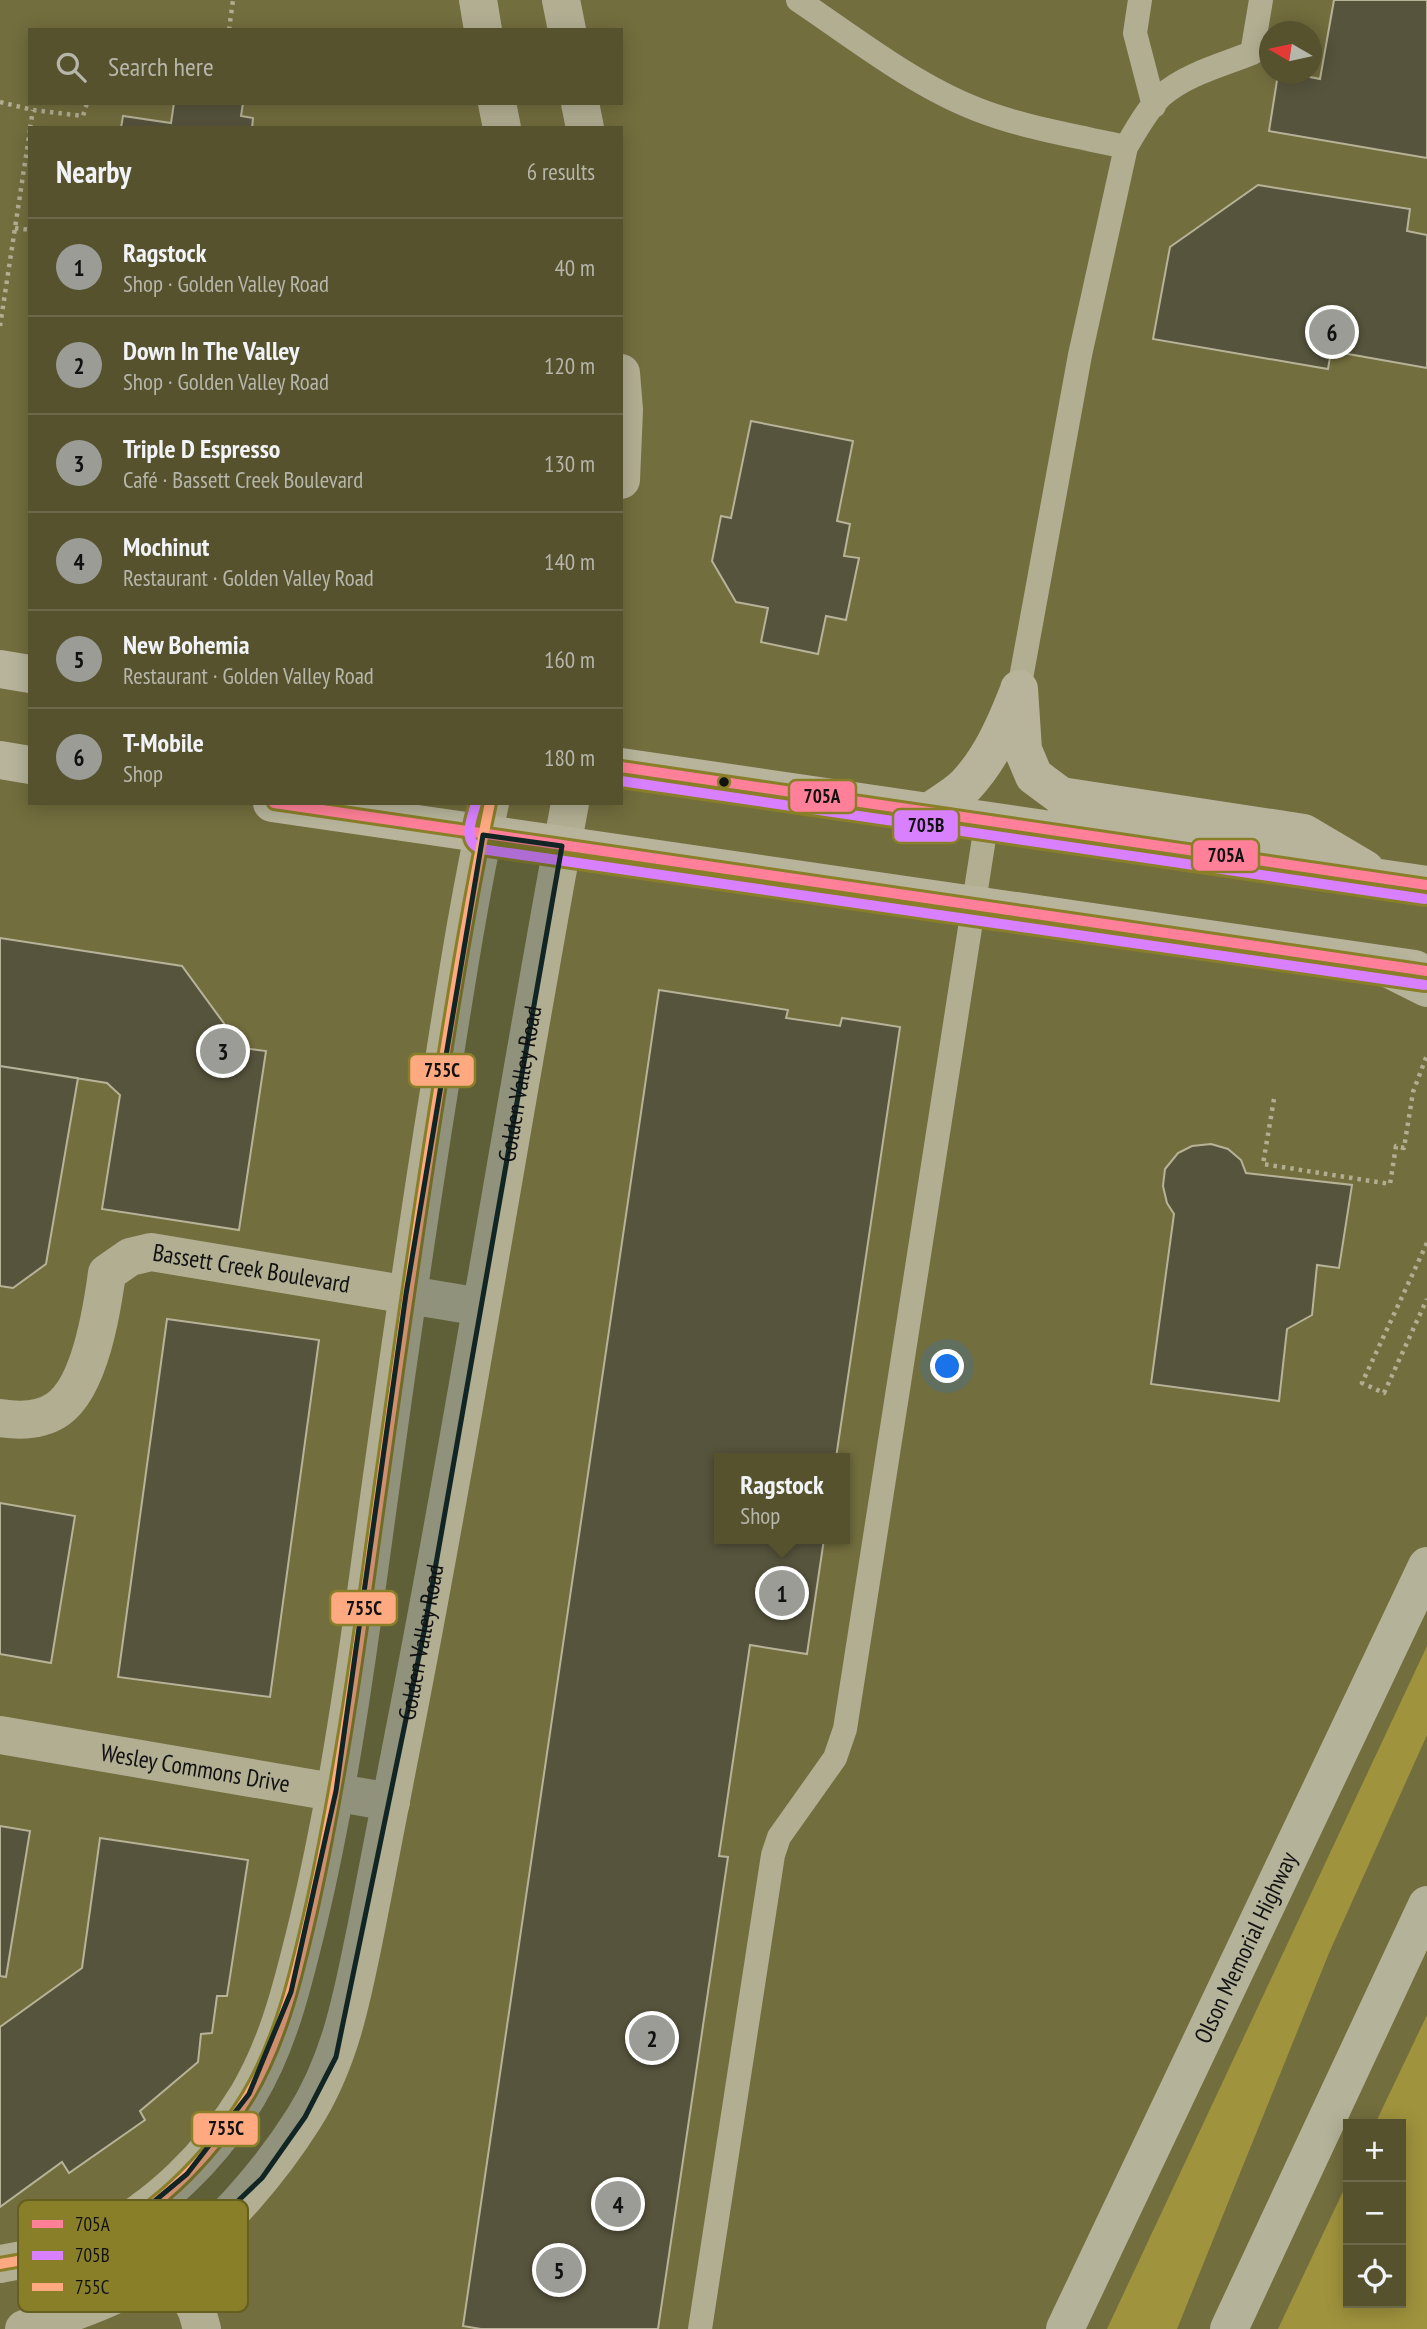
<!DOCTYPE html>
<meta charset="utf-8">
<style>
:root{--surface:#56522e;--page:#5f5c3a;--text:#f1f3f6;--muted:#b6b6aa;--line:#6c694a;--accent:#9c9c96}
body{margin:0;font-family:"PT Sans Narrow",sans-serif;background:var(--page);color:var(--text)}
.controls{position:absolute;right:21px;bottom:21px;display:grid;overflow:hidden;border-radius:0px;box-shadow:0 4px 18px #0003}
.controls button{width:63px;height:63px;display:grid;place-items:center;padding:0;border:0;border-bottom:2px solid var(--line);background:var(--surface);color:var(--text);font:35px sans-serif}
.compass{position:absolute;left:1259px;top:21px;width:63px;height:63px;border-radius:50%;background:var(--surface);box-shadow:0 4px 18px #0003;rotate:279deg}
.you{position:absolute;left:948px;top:1367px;width:24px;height:24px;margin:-18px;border:5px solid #fff;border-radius:50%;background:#1a73e8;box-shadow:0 0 0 10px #1a73e833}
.badge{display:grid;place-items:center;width:46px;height:46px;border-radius:50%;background:var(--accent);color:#111;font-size:23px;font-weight:700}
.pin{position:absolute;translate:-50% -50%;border:4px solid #fff;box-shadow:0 2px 7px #0006}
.popup{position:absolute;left:714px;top:1453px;width:136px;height:91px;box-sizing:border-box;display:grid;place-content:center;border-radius:0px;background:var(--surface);filter:drop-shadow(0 2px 5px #0005);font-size:23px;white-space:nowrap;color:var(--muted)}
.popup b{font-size:26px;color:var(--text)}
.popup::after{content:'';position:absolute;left:50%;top:100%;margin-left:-14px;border:14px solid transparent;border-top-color:var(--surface)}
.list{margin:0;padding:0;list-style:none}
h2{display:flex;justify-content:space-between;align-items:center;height:91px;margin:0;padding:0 28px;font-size:30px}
h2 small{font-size:23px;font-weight:400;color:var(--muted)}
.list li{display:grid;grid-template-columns:46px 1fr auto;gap:21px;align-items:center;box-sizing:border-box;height:98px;padding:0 28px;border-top:2px solid var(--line)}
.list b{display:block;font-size:26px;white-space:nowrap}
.list p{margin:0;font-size:23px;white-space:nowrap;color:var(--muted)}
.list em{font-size:23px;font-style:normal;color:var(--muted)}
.icon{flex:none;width:38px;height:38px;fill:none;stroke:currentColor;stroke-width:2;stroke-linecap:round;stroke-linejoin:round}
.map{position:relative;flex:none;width:1427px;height:2329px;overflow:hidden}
.search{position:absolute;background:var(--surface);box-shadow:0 4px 18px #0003;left:28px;top:28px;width:595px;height:77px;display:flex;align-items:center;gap:18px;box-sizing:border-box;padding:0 24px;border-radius:0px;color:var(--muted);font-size:26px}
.panel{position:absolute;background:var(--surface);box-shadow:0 4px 18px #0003;left:28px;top:126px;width:595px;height:679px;border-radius:0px}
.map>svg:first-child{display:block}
.green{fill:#9f933d}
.building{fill:#57543d;stroke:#b7b399;stroke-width:2}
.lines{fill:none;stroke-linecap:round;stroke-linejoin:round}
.path{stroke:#b1ae92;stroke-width:4.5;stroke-dasharray:3.5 5;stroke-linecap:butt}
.service{stroke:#b1ae92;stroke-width:24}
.minor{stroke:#b1ae92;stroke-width:38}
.tertiary{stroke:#b1ae92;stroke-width:38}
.secondary{stroke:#b7b49b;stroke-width:38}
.trunk{stroke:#b4b298;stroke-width:38}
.bus-1-casing{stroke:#897f28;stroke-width:16}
.bus-2-casing{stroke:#897f28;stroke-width:16}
.bus-3-casing{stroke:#897f28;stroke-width:16}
.bus-1{stroke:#ff8098;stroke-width:10}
.bus-2{stroke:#d880ff;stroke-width:10}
.bus-3{stroke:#ffa980;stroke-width:10}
.marked{fill:#112524;fill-opacity:0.2;stroke:#112524;stroke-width:5;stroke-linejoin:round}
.bus-dot{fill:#111;stroke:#897f28;stroke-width:2.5}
.labels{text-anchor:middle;stroke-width:7;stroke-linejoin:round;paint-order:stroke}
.street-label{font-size:24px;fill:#111;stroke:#897f28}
.key{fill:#897f28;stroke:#655e21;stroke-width:2}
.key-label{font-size:19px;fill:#111}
.line-badge{stroke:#897f28;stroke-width:2.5}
.pale-badge-label{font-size:19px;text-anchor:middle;font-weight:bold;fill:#111}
</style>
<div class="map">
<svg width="1427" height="2329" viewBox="0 0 1427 2329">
<rect width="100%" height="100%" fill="#736e3e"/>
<path class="green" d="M1427 1646V1735L1329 1953 1177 2329H1107Z
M1427 2015V2329H1278L1348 2181V2303H1401V2124H1375Z"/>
<path class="building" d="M1334 0H1427V158L1269 131 1278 74H1295L1320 79Z
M174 103H243L241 116 253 118 252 128H121L123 116 171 123Z
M1258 185 1410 209 1407 231 1427 235V368L1331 351 1328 369 1153 339 1170 247Z
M751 421 853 441 837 521 850 524 844 556 859 558 846 620 826 616 818 654 761 642 768 608 736 602 712 561 721 516 731 518Z
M0 938 182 966 242 1048 266 1051 239 1230 102 1209 120 1095 107 1083 0 1066Z
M659 990 788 1010 786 1018 840 1026 842 1018 900 1027 836 1458H719V1539H824L807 1654 750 1645 719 1856 728 1857 658 2329H481L463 2326Z
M0 1066 78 1078 46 1264 13 1288 0 1286Z
M1211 1144 1228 1149 1241 1160 1246 1173 1352 1185 1339 1268 1317 1265 1312 1315 1287 1329 1279 1401 1151 1384 1174 1214 1167 1203 1163 1186 1165 1169 1178 1153 1192 1146Z
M167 1319 319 1340 270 1697 118 1677Z
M0 1503 75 1516 51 1663 0 1654Z
M0 1826 30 1831 6 1977 0 1976Z
M100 1838 248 1860 227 1996H217L212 2033 201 2034 198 2062 140 2111 145 2120 69 2173 62 2162 0 2207V2027L82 1968Z"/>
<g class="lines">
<path class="path" d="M229 30 233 0
M0 102 33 110 83 116 87 103
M30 128 33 110
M15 228 30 230
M0 326 30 130
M1274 1099 1263 1164 1390 1184 1396 1146 1404 1148 1413 1092 1427 1055
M1427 1243 1362 1383 1384 1393 1427 1299"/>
<path class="service" d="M798 0C853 37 914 85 976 109 1024 128 1076 136 1126 147
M1140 0 1135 33 1154 106
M1019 689 1080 355 1126 147C1136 130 1147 110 1161 96 1186 74 1222 65 1252 53L1261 0
M700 2329 773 1855 779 1837 835 1758 845 1729 987 819"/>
<g class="minor">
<path id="s1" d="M0 1418C19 1421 41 1421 58 1409 90 1386 102 1310 107 1273L130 1257 151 1252 481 1307"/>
<path id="s2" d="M0 1735 391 1802"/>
<path d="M145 2209 197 2311 202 2329"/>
</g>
<g class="tertiary">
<path d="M478 0 483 30"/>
<path d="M561 0 567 30"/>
<path d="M497 103 502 128"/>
<path d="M580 103 585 128"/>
<path d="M621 373 624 410 621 480"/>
<path d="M0 2264C31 2258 66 2254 95 2240 158 2208 211 2156 248 2095 280 2041 294 1979 309 1918 336 1804 353 1688 369 1571 391 1409 414 1247 440 1085 455 991 469 897 490 803"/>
<path id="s3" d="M24 2329C75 2312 128 2294 172 2263 222 2229 272 2169 304 2118 342 2058 353 1992 367 1924 377 1871 388 1817 398 1764 461 1445 511 1123 570 803"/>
</g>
<path class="secondary" d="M0 669 30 674
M1019 689 1023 750 1034 776 1061 796 1304 833 1365 869
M0 760 30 765
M621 767 1427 885
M272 803 1415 969
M930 811C942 803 956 795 966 785 990 759 1004 728 1017 695"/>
<g class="trunk">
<path d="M1381 965 1427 988"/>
<path id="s4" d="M1065 2329 1427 1566"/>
<path d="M1229 2329 1427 1905"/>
</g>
<g class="bus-1-casing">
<path id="bus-1" d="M621 767 1427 885
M274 803 1427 971"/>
</g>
<g class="bus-2-casing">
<path id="bus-2" d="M621 781 1425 899
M476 803C472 819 461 841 481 849L1425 985"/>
</g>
<g class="bus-3-casing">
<path id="bus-3" d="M0 2264C27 2259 54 2256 80 2246 150 2221 210 2158 248 2096 283 2037 298 1968 313 1902 338 1788 355 1672 371 1555 392 1404 413 1253 437 1102 453 1002 469 902 490 803"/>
</g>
<use href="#bus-1" class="bus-1"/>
<use href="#bus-2" class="bus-2"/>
<use href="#bus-3" class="bus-3"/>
</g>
<path class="marked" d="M483 835 562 846 424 1632 336 2057 305 2117 262 2178 173 2263 145 2209 187 2174 249 2094 291 1992 336 1791 406 1294Z"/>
<circle class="bus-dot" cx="724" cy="782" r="6"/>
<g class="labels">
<g class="street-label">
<text dy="8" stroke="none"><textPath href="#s3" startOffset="1419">Golden Valley Road</textPath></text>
<text dy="8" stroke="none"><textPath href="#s1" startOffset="359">Bassett Creek Boulevard</textPath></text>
<text dy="8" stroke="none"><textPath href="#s3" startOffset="852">Golden Valley Road</textPath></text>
<text dy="8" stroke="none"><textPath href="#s2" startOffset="198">Wesley Commons Drive</textPath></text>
<text dy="8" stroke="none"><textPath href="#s4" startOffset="422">Olson Memorial Highway</textPath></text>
</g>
</g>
<rect x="18" y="2200" width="230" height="112" rx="10" class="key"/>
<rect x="32" y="2220" width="31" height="8" fill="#ff8098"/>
<rect x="32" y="2251" width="31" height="9" fill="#d880ff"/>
<rect x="32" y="2283" width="31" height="8" fill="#ffa980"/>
<g class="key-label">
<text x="75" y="2231">705A</text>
<text x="75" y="2262">705B</text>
<text x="75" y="2294">755C</text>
</g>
<g class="line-badge">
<rect x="789" y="780" width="67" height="33" rx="7" fill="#ff8098"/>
<rect x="893" y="809" width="66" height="34" rx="7" fill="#d880ff"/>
<rect x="1192" y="839" width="67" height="33" rx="7" fill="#ff8098"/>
<rect x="409" y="1054" width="66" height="33" rx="7" fill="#ffa980"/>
<rect x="330" y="1591" width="67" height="34" rx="7" fill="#ffa980"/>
<rect x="192" y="2112" width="67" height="34" rx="7" fill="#ffa980"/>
</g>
<g class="pale-badge-label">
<text x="822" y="803">705A</text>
<text x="926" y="832">705B</text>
<text x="1226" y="862">705A</text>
<text x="442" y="1077">755C</text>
<text x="364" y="1615">755C</text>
<text x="226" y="2135">755C</text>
</g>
</svg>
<div class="controls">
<button>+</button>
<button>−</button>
<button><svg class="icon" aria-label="locate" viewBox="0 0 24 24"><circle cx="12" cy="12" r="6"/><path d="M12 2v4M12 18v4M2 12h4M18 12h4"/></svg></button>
</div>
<svg class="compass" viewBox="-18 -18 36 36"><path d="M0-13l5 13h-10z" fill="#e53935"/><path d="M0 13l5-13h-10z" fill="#b6b6aa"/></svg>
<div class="you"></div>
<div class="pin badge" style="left:782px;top:1593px">1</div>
<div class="popup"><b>Ragstock</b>Shop</div>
<div class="pin badge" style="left:652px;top:2038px">2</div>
<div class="pin badge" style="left:223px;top:1051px">3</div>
<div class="pin badge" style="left:618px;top:2204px">4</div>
<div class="pin badge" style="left:559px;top:2270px">5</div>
<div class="pin badge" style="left:1332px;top:332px">6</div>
<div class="search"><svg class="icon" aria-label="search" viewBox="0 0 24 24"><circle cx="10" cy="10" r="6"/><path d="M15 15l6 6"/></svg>Search here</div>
<section class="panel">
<h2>Nearby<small>6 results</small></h2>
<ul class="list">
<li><span class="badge">1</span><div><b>Ragstock</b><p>Shop · Golden Valley Road</p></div><em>40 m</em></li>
<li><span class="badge">2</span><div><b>Down In The Valley</b><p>Shop · Golden Valley Road</p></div><em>120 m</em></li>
<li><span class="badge">3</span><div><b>Triple D Espresso</b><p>Café · Bassett Creek Boulevard</p></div><em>130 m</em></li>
<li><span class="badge">4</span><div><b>Mochinut</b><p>Restaurant · Golden Valley Road</p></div><em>140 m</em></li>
<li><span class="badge">5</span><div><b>New Bohemia</b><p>Restaurant · Golden Valley Road</p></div><em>160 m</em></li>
<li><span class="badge">6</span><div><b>T-Mobile</b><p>Shop</p></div><em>180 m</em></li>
</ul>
</section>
</div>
